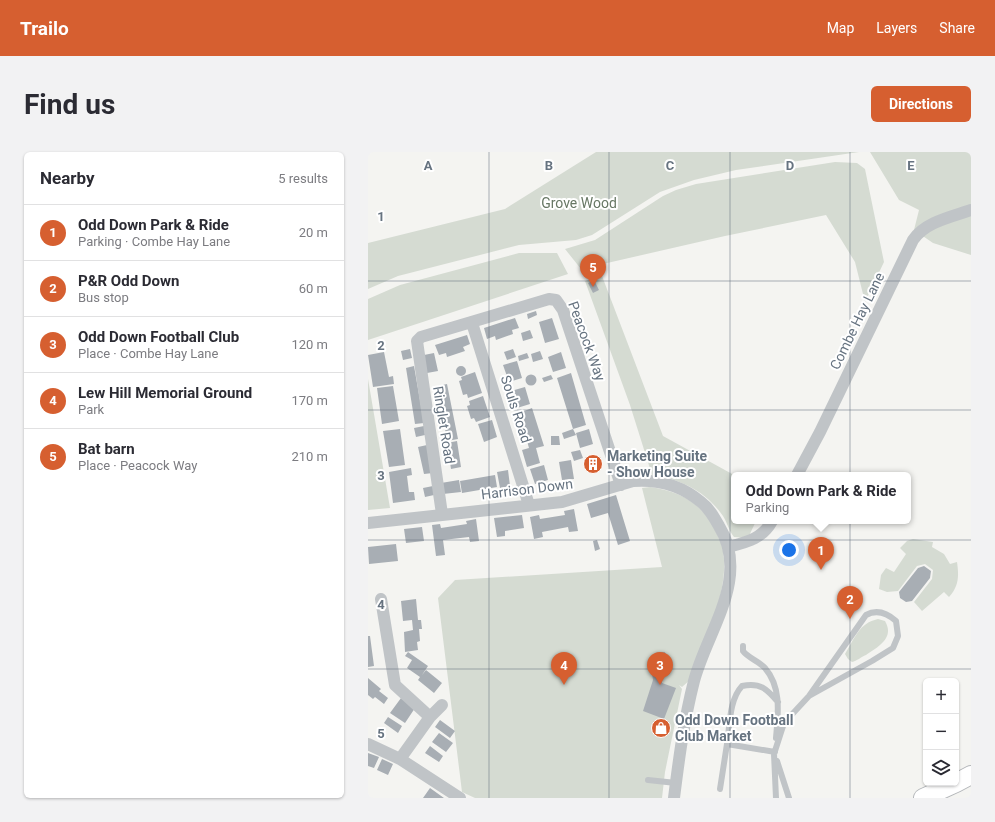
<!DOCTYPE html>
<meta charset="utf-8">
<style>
:root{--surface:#fff;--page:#f2f2f3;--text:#2b2b33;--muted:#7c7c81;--line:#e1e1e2;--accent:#d65f30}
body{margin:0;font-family:Roboto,sans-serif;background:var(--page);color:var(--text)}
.controls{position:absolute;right:12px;bottom:12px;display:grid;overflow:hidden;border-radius:6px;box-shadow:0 1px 3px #0004}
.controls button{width:36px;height:36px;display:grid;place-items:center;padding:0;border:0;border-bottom:1px solid var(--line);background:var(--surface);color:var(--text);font:20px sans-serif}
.you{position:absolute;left:421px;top:398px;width:14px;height:14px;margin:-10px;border:3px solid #fff;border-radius:50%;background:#1a73e8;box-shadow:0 0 0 6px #1a73e833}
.badge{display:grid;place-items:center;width:26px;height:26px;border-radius:50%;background:var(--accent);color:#fff;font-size:13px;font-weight:700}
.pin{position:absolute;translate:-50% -33px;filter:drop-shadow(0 1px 2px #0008)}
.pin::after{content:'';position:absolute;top:21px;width:14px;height:12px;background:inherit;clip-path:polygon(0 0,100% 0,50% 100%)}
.popup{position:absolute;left:363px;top:320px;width:180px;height:52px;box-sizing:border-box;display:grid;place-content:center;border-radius:6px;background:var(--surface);filter:drop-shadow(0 1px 3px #0005);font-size:13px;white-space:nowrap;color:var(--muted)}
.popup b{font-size:15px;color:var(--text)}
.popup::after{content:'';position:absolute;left:50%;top:100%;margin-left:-8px;border:8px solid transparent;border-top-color:var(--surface)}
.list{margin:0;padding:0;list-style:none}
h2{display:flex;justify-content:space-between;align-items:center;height:52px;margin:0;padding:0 16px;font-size:17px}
h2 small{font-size:13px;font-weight:400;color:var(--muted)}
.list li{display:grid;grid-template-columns:26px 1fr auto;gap:12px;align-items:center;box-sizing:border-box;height:56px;padding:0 16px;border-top:1px solid var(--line)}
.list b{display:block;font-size:15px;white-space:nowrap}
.list p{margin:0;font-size:13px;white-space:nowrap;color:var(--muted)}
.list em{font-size:13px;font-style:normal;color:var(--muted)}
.icon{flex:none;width:22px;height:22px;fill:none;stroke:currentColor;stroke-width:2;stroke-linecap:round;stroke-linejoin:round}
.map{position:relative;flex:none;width:603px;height:646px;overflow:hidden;border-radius:6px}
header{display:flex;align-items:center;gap:24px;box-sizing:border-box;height:56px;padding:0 20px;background:var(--accent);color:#fff}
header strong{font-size:19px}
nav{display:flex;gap:22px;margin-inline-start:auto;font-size:14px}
.intro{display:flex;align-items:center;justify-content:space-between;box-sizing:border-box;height:96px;padding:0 24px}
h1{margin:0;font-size:28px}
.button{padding:10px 18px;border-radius:6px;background:var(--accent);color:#fff;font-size:14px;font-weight:700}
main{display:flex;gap:24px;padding:0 24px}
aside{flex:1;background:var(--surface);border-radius:6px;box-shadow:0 1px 3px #0004}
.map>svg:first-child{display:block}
.green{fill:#d5dbd2}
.building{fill:#a8aeb4}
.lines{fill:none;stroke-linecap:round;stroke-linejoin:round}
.primary-casing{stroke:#b4b7ba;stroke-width:20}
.lane{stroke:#c0c4c7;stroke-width:6}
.street{stroke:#c0c4c7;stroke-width:12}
.primary{stroke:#fff;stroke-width:18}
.grid{fill:none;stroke:#667380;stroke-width:1;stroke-opacity:0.55}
.labels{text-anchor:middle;stroke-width:4;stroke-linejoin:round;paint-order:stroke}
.park-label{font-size:14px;fill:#677764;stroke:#fff}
.street-label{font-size:14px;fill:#667380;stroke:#fff}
.poi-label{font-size:14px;font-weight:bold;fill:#667380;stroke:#fff;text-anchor:start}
.grid-label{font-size:13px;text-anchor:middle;font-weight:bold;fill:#667380;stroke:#fff;stroke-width:4;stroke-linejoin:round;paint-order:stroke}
</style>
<header>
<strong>Trailo</strong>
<nav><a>Map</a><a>Layers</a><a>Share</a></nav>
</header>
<div class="intro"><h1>Find us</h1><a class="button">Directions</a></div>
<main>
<aside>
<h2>Nearby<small>5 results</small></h2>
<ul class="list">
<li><span class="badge">1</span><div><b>Odd Down Park &amp; Ride</b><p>Parking · Combe Hay Lane</p></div><em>20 m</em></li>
<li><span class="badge">2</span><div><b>P&amp;R Odd Down</b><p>Bus stop</p></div><em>60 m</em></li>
<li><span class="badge">3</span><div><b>Odd Down Football Club</b><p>Place · Combe Hay Lane</p></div><em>120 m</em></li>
<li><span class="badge">4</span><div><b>Lew Hill Memorial Ground</b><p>Park</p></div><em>170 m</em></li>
<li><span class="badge">5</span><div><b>Bat barn</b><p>Place · Peacock Way</p></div><em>210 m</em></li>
</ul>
</aside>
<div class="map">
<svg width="603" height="646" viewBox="0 0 603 646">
<rect width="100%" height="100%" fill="#f4f4f1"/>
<path class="green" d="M228 0H491L368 18 326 28 292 40 224 83 208 88 151 93 30 124 0 137V91L137 57Z
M502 0H603V103L565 91 546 78 551 58 531 48Z
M467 10 489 11 497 17 516 110 497 150 487 110 458 63 357 84 213 117 197 97 227 88 295 44 308 38 328 32Z
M151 101H189L200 122 0 188V147L32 133Z
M234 124 295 284 366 323V369H388L380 386 366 385C361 379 359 370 355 364 338 339 312 327 284 323L262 253 217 129Z
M0 227 22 356 0 358Z
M282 335C310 339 333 350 346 376 349 383 354 391 355 399 362 439 336 491 322 528L314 535 311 533 314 537 297 620 294 646H107L94 640 70 446 87 428 294 415 274 336Z
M545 387 565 390 564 395 576 402 582 412 589 410C591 424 591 434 581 445L576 440 554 459 546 450 564 427 565 418 557 412 549 414 530 439 519 440 511 437 513 423 518 416 526 420 538 402 532 396 539 389Z
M510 467 517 469C527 486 510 495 498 503 493 505 489 509 484 510L480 507 477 502C487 486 491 471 510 467Z"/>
<path class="building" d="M226 128 231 138 225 141 220 131Z
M168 159 169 163 160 167 159 162Z
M147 166 151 176 144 178 145 182 128 188 127 184 119 187 116 176Z
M184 166 191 187 177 191 171 170Z
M162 178 165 186 155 189 153 181Z
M99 183 102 192 95 195 97 199 79 205 78 201 71 203 67 193Z
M42 197 44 206 35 208 33 199Z
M145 197 148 205 139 208 136 200Z
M172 199 175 207 165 210 163 202Z
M16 200 21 225 25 224 26 232 5 235 0 203Z
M193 200 198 216 185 220 180 205Z
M66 201 70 219 59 221 56 203Z
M159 201 161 206 151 209 150 204Z
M149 209 154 226 141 230 135 213Z
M88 219a5 5 0 1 1 10 0a5 5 0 1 1-10 0Z
M46 214 56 271 47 272 38 216Z
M107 220 114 241 100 246 99 242 95 243 91 229 94 228 93 225Z
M203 221 218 273 205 277 189 226Z
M157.5 228a5.5 5.5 0 1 1 11 0a5.5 5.5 0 1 1-11 0Z
M183 223 185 227 176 230 174 226Z
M79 232 90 287 79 289 70 234Z
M25 234 31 269 14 272 9 236Z
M157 235 162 252 149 256 143 239Z
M115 244 122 265 108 270 106 266 103 267 99 254 102 253 101 249Z
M164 256 176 294 168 296 172 311 159 315 154 298 161 296 151 261Z
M124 268 129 285 116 290 110 272Z
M56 274 57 283 48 285 46 276Z
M32 277 37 313 21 315 15 279Z
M205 277 208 283 196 287 194 281Z
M221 277 225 292 212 296 208 281Z
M183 284H191L192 293H183Z
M89 289 93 315 83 317 79 291Z
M59 293 65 321 56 322 50 295Z
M212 298 215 306 206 309 203 300Z
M229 304 233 317 220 320 216 308Z
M203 308 206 327 194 328 191 310Z
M176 313 180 328 167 332 162 317Z
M43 316 44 323 39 324 41 340H46L47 348 25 351 21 320Z
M140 318 142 334 132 336 129 320Z
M127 323 129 335 94 341 92 329Z
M91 328 93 340 75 342 73 331Z
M65 334 66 343 57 345 55 336Z
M248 343 262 389 250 393 240 361 223 366 219 352Z
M206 357 210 379 201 380 200 375 174 380 175 385 166 387 162 365 171 363 172 367 197 363 196 359Z
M154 363 156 376 137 379V384L129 385 126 366Z
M108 367 111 389 102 390 101 385 75 388 77 403 68 404 64 373 72 372 73 376 99 372 98 369Z
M54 375 56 389 38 391 36 377Z
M229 388 232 397 227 399 225 389Z
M28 392 30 409 1 412 0 395Z
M556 414 563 419 562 426 544 449 538 450 532 446 531 440 550 416Z
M48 447 50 468H53L54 477H51L52 489 49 490 50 498 37 500 36 480 45 478 44 468 35 469 33 449Z
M0 484H2L6 514 0 515Z
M40 500 60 514 54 523 58 518 74 531 66 541 50 528 52 525 39 516 44 508 37 504Z
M297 500 302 522 293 523 294 531 308 536 296 567 275 559 285 528 283 515H290L287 501Z
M0 526 13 537 11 539 20 546 16 552 7 545 5 547 0 543Z
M33 546 47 556 37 571 22 561Z
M20 565 34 574 30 581 16 571Z
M72 568 87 579 82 586 67 575Z
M71 581 85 591 78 600 64 590Z
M62 594 75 604 71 610 57 601Z
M0 601 11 605 6 616 0 614Z
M14 607 25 612 20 623 9 618Z
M62 636 76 646H55Z"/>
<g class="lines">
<g class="primary-casing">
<path id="primary" d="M588 631 603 623
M555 646 588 631"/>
</g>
<path class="lane" d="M375 494V499C380 506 391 509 397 516 414 536 410 562 408 586
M407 600 359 592C362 573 361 548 374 534 392 530 399 537 410 550
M409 609 421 646
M280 628 308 631
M352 637 359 592
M408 646 406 602 416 571 441 544 498 463C509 457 519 461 528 469L530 484 525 496 504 509 441 544"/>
<path class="street" d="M104 171 161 353
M429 323 452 280 545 88C557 70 583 65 603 58
M74 362 49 189 53 185 181 147 188 148 195 158 253 333
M0 371 194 350 265 329C291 327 313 333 333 350 341 356 346 365 351 374 383 426 339 479 326 529 316 568 311 606 306 646
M360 395C379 390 394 387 404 369
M13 447 27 533 62 565 32 607
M62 565 74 553
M0 592 32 607 92 646"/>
<use href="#primary" class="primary"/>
</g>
<path class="grid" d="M121 0V646M241 0V646M362 0V646M482 0V646M0 129H603M0 258H603M0 388H603M0 517H603"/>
<defs>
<g id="building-disc" transform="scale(1)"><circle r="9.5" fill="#d65f30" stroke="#fff"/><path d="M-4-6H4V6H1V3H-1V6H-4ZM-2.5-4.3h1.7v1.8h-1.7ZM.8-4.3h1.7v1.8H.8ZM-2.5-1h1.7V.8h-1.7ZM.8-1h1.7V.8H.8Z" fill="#fff"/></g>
<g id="shop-disc" transform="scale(1)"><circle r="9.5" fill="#d65f30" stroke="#fff"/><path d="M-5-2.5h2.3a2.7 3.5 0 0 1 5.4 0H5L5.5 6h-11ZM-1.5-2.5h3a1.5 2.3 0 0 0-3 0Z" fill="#fff"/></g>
</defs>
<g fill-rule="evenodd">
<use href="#building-disc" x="225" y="312"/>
<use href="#shop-disc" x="293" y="576"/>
</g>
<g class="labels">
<g class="park-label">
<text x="211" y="56">Grove Wood</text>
</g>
<g class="street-label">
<text transform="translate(489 169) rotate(-64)" y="5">Combe Hay Lane</text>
<text transform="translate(219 189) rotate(70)" y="5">Peacock Way</text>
<text transform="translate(148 257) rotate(72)" y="5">Souls Road</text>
<text transform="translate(76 273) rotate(81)" y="5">Ringlet Road</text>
<text transform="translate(159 337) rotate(-7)" y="5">Harrison Down</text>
</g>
<g class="poi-label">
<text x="239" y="309">Marketing Suite<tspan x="239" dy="16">- Show House</tspan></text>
<text x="307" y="573">Odd Down Football<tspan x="307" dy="16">Club Market</tspan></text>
</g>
</g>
<g class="grid-label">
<text x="60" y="18">A</text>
<text x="181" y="18">B</text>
<text x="302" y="18">C</text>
<text x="422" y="18">D</text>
<text x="543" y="18">E</text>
<text x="13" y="69">1</text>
<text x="13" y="198">2</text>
<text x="13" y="328">3</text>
<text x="13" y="457">4</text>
<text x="13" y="586">5</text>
</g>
</svg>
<div class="controls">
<button>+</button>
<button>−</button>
<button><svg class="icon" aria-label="layers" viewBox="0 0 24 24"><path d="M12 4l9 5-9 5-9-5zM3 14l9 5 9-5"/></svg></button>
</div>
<div class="you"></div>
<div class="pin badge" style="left:453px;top:418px">1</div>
<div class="popup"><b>Odd Down Park &amp; Ride</b>Parking</div>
<div class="pin badge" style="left:482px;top:467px">2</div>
<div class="pin badge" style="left:292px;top:533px">3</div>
<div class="pin badge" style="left:196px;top:533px">4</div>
<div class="pin badge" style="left:225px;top:135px">5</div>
</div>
</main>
